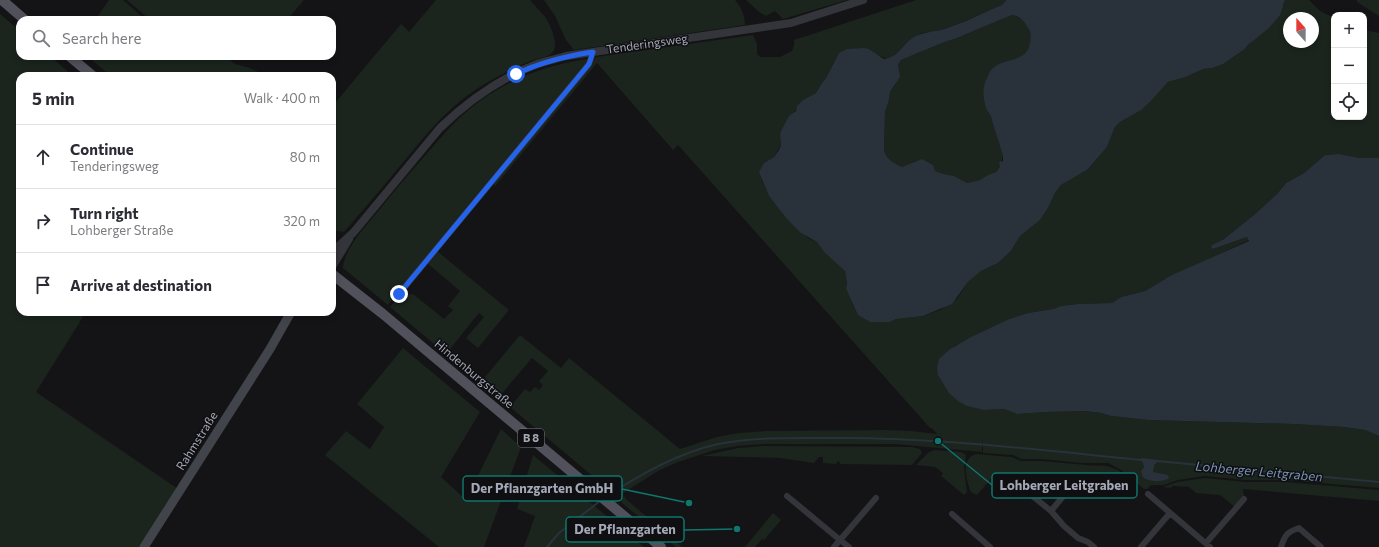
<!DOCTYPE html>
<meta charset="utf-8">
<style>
:root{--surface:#fff;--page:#f7f7f7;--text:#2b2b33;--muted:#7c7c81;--line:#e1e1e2}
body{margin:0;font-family:Commissioner,sans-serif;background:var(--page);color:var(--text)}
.controls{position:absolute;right:12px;top:12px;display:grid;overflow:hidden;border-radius:8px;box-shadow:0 2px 6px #0003}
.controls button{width:36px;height:36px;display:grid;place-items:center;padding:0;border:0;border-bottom:1px solid var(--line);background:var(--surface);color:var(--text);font:20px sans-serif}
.compass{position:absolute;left:1283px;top:12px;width:36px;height:36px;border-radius:50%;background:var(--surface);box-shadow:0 2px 6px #0003;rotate:339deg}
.stop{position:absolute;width:12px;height:12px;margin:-9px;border:3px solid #2563eb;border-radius:50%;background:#fff}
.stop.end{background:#2563eb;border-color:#fff;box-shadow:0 1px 4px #0008}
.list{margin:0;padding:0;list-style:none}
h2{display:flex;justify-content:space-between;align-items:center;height:52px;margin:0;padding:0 16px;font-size:17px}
h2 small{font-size:13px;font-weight:400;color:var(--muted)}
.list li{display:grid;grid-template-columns:26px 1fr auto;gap:12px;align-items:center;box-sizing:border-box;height:64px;padding:0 16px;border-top:1px solid var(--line)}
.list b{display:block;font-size:15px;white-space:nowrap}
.list p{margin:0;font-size:13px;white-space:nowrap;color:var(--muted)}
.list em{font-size:13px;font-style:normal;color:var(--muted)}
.icon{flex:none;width:22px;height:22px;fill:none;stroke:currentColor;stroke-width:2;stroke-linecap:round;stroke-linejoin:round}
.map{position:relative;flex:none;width:1379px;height:547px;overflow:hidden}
.search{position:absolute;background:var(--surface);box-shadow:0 2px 6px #0003;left:16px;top:16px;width:320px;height:44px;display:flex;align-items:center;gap:10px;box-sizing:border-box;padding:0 14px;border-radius:12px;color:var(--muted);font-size:15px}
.panel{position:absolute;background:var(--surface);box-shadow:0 2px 6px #0003;left:16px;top:72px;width:320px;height:244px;border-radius:12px}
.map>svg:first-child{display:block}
.green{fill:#1b241d;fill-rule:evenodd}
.water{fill:#29313b;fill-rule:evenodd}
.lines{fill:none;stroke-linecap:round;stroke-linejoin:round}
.stream{stroke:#29313b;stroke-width:2}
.minor{stroke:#34353b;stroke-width:6}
.tertiary{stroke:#34353b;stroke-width:8}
.secondary{stroke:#42444b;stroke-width:9}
.primary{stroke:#50515a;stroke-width:10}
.route{stroke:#2563eb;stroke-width:5}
.labels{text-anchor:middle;stroke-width:3;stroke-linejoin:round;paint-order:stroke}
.shield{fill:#0f0f11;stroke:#777a85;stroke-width:1}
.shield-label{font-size:11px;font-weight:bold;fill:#a4a8b7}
.street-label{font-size:12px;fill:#a4a8b7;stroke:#0f0f11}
.water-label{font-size:13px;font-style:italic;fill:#7892b5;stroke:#0f0f11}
.leader{fill:none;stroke:#0f766e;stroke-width:1.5}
.callout-dot{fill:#0f766e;stroke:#0f0f11;stroke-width:1.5}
.callout{fill:#0f0f11;stroke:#0f766e;stroke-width:1.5}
.callout-label{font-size:13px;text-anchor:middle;font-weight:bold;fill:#a4a8b7}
</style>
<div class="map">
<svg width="1379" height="547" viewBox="0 0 1379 547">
<rect width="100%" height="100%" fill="#141416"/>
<path class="green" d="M109 0H123L146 20H95Z
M127 0H304L287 20H150Z
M436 0H530C535 6 541 12 546 18 550 24 558 43 554 50 550 58 538 58 530 61 507 71 484 83 464 98 437 119 417 146 395 172 379 192 361 212 344 232L332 230V104L335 103 401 24 409 32Z
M544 0H735C741 7 745 15 745 25L574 50 566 40 555 16Z
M746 0H847L783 19 775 11 766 16 759 12Z
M916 0H1006L1002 5 953 26 933 32 921 33 905 44 899 51 892 57 887 59 876 54 869 49 839 53 826 78 822 83 816 93 803 100 792 115 780 136 781 145 774 157 764 163 761 178 769 196 808 238 817 242 824 252 842 267 845 271 847 283 846 289 858 315 890 322 896 319 923 316 940 310 957 299 968 282 981 271 998 263 1011 251 1020 236 1040 220 1048 208 1055 193 1061 185 1087 170 1107 147 1115 127 1120 122 1130 116 1152 100 1168 82 1186 77 1203 69 1212 68 1232 58 1245 49 1284 5 1285 0H1309L1320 11 1334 18V117H1364V30L1379 33V158H1360L1339 154 1325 155 1304 173 1286 183 1277 194 1255 214 1224 239 1212 245 1213 249 1247 237 1249 240 1159 283 1145 291 1121 297 1112 303 1078 304 1061 306 1053 309 1028 313 1009 319 956 345 940 359 984 410 1004 409 1017 414 1046 412 1086 411 1101 413 1111 416 1148 420 1294 424 1344 427 1365 430 1379 436V488L1284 480H1245L1205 476 1178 480 1164 485H1151L1147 489H1144L1121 470 1108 463H1082L1042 459H1021L1013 455 983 453 982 437V452L895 444H764L737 446 715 450 678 462 658 471 623 493 620 496V498L618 497 614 499 604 491 607 488 510 407 525 389 530 392 535 387 539 390 543 385 539 381 548 371 532 358 499 397 481 382 520 335 561 368 569 358 680 449 717 437 738 433 766 431 886 430 911 431 937 434 932 428H930L678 145 673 150 597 63 495 186 493 183 596 57 753 35 757 44V54L760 57H780L792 51 794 45V40ZM1289 18H1313V42H1289Z
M1357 0H1379V16L1357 2Z
M0 14 20 31V56H50L73 76H20V312H86L36 392 178 489 140 547H0Z
M1012 15C1028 18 1037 40 1026 53 1020 59 1011 60 1003 63L987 109 992 116V121L1003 156 1000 167 996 172 989 175 980 180 967 183 954 176 944 174 935 171 915 161 910 165 902 167C894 163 886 159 884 150L885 112 889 100 890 92 895 85 898 64 901 60 942 43 957 38Z
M87 56H224L235 64 250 68 266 76H111Z
M587 59 588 62 586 65 388 305 343 268C344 248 367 225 379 210 393 192 408 175 423 158 438 141 453 122 471 108 504 81 545 65 587 59Z
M437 251 509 310 478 348 466 338 484 317 479 313 446 354 390 307 400 295 413 294 444 319 453 310 448 306 460 291 427 263Z
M403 348 480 412 441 477 466 500 501 429 521 447 484 547H439L325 455 346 431 370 449 384 427 357 404Z
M764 446 912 447 920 449 922 453 912 465 841 464 838 461 836 464 823 463V457H819L814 463 780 458 702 456 738 448Z
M935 450 961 452 965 454 966 457 964 468 967 492 964 495 941 476 943 473 935 467 916 465 929 452Z
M976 454 1012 457 1021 461H1042L1087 465 1107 466 1118 470 1135 485 995 474 977 495 971 492C966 480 960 459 976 454Z
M533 455 644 547H524L535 516 517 509Z
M1205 478 1245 482H1285L1379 490V501L1243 489 1244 497 1235 507 1220 495 1196 493 1189 487 1173 486 1171 488 1163 487 1177 482Z
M624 496 626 499 682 547H676L622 503 621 501Z
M773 513 781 520 764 540 762 539 755 547H745Z"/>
<path class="water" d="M1006 0H1285L1280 15 1269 28 1248 45 1245 49 1223 64 1212 68 1203 69 1186 77 1168 82 1152 100 1141 110 1120 122 1115 127 1107 147 1087 170 1061 185 1055 193 1048 208 1040 220 1020 236 1011 251 998 263 981 271 968 282 952 304 923 316 896 319 890 322H870L858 315 846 289 847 283 845 271 824 252 817 242 801 233 787 219 769 196 759 172 764 163 774 157 779 150 781 145 780 136 781 131 789 116 796 111 797 106 803 100 816 93 822 83 826 78 839 53 847 49 864 48 869 49 884 59C898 58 903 43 914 37 923 32 934 32 944 29 964 23 982 13 1002 5ZM1012 15C1020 16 1024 21 1028 28 1031 32 1031 38 1030 43 1027 63 1004 57 992 69 989 71 988 77 986 80 982 89 983 101 987 110 990 115 992 116 992 121L1003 156V161L999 162 1000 167 996 172 988 175 980 180 967 183 954 176 944 174 935 171 933 165 922 159 902 167C894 163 886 159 884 150L885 112 889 100 890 92 900 77 898 65 901 60 942 43 957 38Z
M1339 154 1360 158H1379V436L1365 430 1344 427 1294 424 1148 420 1111 416 1101 413 1086 411 1046 412 1017 414 1004 409 984 410 967 406 958 401 949 393 938 375 937 367 939 359 950 349 971 337 1009 319 1028 313 1053 309 1061 306 1078 304 1112 303 1121 297 1145 291 1172 275 1249 241 1247 237 1213 249 1211 247 1212 245 1224 239 1255 214 1277 194 1286 183 1304 173 1325 155Z
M1142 458 1158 460 1159 461 1154 465 1153 472 1168 475 1169 478C1164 482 1152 482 1146 479 1142 478 1142 474 1141 471L1144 467 1143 463 1141 460Z"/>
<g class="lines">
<path class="stream" d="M1157 461 1379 482
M607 496C641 474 678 453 718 444 755 437 792 438 830 438 934 437 1039 450 1143 460
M547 547 559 533 600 501"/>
<path class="minor" d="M399 294 589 64 593 52
M1008 476 1051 511 1064 526 1078 538 1088 542 1094 547
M1148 494 1210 547
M787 496 840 540 834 547
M1051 511 1070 488
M952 514 990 547
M1206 543 1244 499
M849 547 840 540 876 498
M1141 547 1170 513
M1281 547C1285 535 1287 532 1299 528L1321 547"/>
<path class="tertiary" d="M332 252 353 233 440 128C468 101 500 78 537 64 546 61 556 59 566 56L791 23 863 0
M332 267 349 239"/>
<path class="secondary" d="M144 547 270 349 291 312"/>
<path class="primary" d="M2 0 25 20
M69 56 93 76
M332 274 383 314 661 547"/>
</g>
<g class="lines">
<path class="route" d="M399 294 589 64 593 52C566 56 541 62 516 74"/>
</g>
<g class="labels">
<rect class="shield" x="518" y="429" width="26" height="18" rx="3"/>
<g class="shield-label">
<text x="531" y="442">B 8</text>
</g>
<g class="street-label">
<text transform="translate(647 44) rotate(-8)" y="4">Tenderingsweg</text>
<text transform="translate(474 374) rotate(40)" y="4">Hindenburgstraße</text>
<text transform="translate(197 441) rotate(-58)" y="4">Rahmstraße</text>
</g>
<g class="water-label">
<text transform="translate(1259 471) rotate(5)" y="5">Lohberger Leitgraben</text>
</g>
</g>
<path class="leader" d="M938 441L992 485M689 503L622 489M737 529L684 530"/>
<g class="callout-dot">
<circle cx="938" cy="441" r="4"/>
<circle cx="689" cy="503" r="4"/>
<circle cx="737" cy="529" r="4"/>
</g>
<g class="callout">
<rect x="992" y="473" width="145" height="25" rx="4"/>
<rect x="463" y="476" width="159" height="25" rx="4"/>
<rect x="566" y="517" width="118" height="25" rx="4"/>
</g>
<g class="callout-label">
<text x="1064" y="490">Lohberger Leitgraben</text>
<text x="542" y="493">Der Pflanzgarten GmbH</text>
<text x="625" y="534">Der Pflanzgarten</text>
</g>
</svg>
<div class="controls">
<button>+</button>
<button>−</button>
<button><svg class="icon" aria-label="locate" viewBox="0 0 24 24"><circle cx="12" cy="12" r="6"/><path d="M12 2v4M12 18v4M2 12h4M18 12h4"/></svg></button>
</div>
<svg class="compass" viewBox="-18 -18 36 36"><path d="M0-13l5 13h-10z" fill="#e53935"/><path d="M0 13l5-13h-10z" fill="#7c7c81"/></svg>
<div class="stop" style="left:516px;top:74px"></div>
<div class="stop end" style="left:399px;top:294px"></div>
<div class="search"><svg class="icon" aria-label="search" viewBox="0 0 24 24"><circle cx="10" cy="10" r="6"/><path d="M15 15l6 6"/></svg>Search here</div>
<section class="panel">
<h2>5 min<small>Walk · 400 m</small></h2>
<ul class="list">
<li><svg class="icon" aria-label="ahead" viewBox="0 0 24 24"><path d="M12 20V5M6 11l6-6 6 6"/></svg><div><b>Continue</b><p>Tenderingsweg</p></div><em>80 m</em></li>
<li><svg class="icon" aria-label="right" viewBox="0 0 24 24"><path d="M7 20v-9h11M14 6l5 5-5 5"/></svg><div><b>Turn right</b><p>Lohberger Straße</p></div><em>320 m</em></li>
<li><svg class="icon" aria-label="arrive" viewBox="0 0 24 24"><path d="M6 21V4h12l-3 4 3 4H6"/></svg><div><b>Arrive at destination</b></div></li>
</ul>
</section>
</div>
